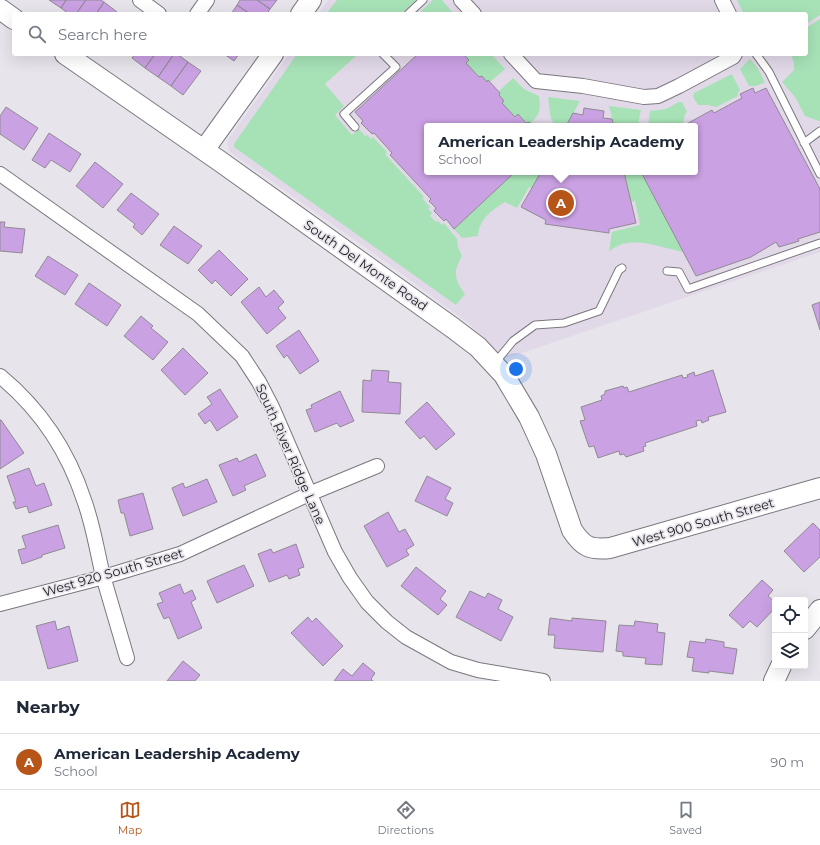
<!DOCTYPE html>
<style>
:root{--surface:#fff;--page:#f6f6f7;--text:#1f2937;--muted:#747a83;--line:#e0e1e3;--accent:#b75519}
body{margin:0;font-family:Montserrat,sans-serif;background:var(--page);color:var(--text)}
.controls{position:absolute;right:12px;bottom:12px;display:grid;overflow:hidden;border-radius:4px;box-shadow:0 4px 16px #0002}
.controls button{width:36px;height:36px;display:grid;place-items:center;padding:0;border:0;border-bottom:1px solid var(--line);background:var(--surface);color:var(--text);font:20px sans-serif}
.you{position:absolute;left:516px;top:369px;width:14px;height:14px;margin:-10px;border:3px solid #fff;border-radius:50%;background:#1a73e8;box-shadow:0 0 0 6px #1a73e833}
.badge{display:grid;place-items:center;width:26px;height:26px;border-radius:50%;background:var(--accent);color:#fff;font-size:13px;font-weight:700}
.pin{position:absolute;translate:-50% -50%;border:2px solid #fff;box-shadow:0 1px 4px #0006}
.popup{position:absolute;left:424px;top:123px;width:274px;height:52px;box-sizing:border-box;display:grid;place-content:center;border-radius:4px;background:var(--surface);filter:drop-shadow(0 1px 3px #0005);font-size:13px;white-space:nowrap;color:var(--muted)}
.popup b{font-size:15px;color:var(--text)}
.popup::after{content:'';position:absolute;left:50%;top:100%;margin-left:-8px;border:8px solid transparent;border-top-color:var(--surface)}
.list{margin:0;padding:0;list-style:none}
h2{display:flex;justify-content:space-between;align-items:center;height:52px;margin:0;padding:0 16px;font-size:17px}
h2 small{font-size:13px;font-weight:400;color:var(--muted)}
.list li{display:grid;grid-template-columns:26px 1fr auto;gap:12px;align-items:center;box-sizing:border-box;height:56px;padding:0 16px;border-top:1px solid var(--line)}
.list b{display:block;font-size:15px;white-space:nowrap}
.list p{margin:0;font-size:13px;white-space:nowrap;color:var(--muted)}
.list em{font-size:13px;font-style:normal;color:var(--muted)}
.icon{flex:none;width:22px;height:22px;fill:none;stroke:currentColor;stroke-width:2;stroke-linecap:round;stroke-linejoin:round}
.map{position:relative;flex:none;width:820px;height:681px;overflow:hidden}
.search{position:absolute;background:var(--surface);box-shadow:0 4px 16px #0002;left:12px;right:12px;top:12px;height:44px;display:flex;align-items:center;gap:10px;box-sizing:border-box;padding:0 14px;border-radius:4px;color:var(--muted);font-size:15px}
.sheet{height:108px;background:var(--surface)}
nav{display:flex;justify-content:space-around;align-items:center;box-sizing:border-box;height:56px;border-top:1px solid var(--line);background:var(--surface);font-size:11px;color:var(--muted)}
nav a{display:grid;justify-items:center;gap:2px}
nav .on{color:var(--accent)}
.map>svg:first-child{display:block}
.built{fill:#e2d9e8;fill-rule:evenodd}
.green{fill:#a7e2b7}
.building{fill:#caa1e3;stroke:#908b93}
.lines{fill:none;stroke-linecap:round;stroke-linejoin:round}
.lane-casing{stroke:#7c777f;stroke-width:9}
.street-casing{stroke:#7c777f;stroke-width:16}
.secondary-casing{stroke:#7c777f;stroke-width:22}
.lane{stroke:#fff;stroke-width:7}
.street{stroke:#fff;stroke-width:14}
.secondary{stroke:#fff;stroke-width:20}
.labels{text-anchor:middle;stroke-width:3.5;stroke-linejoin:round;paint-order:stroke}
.street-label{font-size:13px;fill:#1e1c1f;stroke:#e8e4ec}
</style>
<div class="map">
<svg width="820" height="681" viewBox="0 0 820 681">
<rect width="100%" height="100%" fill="#e8e4ec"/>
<path class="built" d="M328 0H820V252L504 359 468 323 376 255 230 152 227 143 229 138 289 54H806V14H318ZM427 126H695V172H427Z"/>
<path class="green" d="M337 0H416L401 14H326Z
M433 0H442L454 14H418Z
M737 0H820V15L806 24V14H744Z
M820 19V121H819L805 116 795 97 782 82 794 70V63L791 54H806V28Z
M297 54H358L325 84 344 106 335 115 352 135 359 129 365 136 367 135 371 139 373 137 387 152 385 154 424 197 422 198 430 207 428 209 432 213 430 216 436 222 438 221 442 225 444 223 457 239 458 247 462 256C453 272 454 279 465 294L456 305 234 147V144Z
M463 54H491L505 69 490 82 488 80 487 82 479 77 466 63 469 60Z
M750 59C757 66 762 74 765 84L763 83 756 86H749L740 69Z
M732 74 740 90 738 92V96L716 107 708 105H698L693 97 694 93Z
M513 78 524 89 539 96C541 110 540 113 531 124L529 122 526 123 518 114 515 117 502 103 504 101 499 95 500 93 499 91Z
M548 97 580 101 566 126H555C548 115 550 109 548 97Z
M679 102H682L687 112 685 114 683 124 680 126H648L650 111 666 109Z
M609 106 641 110 638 125 637 126H614Z
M515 172H541L532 188 529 187 517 208 505 202C492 210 479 219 478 236L462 238 454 229Z
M624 172H641L683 252C660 248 629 233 609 252L612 232 640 225 635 201 631 202Z"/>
<path class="building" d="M49 0H66L61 8Z
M66 0H86L76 14H69L61 8Z
M86 0H101L104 2 96 14H76Z
M240 0H257L270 9 267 14H250L237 5Z
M257 0H277L270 9Z
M104 2 117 12 115 14H96Z
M237 5 250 14H231Z
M135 54H155L145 68 132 58Z
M155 54H174L158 77 145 68Z
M174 54H177L188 62 171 86 158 77Z
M224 54H239L234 61Z
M418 54H463L469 60 466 63 479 77 482 76 487 82 488 80 500 93 499 95 504 101 502 103 515 117 518 114 526 123 529 122 533 126H427V172H515L454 229 446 219 444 221 434 211 436 208 429 201 431 199 390 155 392 153 374 133 372 134 361 123 363 121 355 112Z
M188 62 201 71 183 95 171 86Z
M753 88 755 93 766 88 820 189V232L798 239 799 241 779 247 776 242 751 257 696 276 641 172H695V126H683L712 110 714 113 742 98 740 94Z
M6 107 38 128 24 150 0 134V116Z
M584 108 604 111 603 118 612 119 614 126H566L573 113 583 115Z
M49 133 81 154 70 172 51 160 45 168 32 160Z
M95 162 123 184 103 208 76 186Z
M541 172H624L636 223 609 229V233L545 224 546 220 521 207Z
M131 193 159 214 142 235 133 227 135 224 117 210Z
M0 222H5L4 227 25 229 22 253 0 251Z
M174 226 202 246 188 264 160 245Z
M219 250 248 279 231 296 215 280 212 284 198 270Z
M48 256 78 275 65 295 35 276Z
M89 283 121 305 107 326 75 304Z
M259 287 266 297 274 290 284 302 278 308 286 318 267 334 241 302Z
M820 302V330L812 305Z
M141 316 153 326 151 328 168 342 153 360 124 336Z
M299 330 319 361 300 374 287 355 284 358 276 346Z
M183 348 208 373 185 395 161 370Z
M372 370 389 371 388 382 401 383 400 414 362 412 363 380 371 381Z
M713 370 726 412 708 417 709 420 702 423 701 420 696 421 697 426 645 443 646 446 643 447 644 451 626 457 624 454 620 455 619 451 598 458 594 446 589 447 580 421 585 420 581 407 602 400 601 396 605 394V391L623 386 624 388 627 387 629 392 682 375 683 378 688 377 687 375 694 372 695 376Z
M220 389 238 417 217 431 210 420 205 424 198 414 212 404 207 397Z
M340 391 354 421 340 427 337 423 315 432 306 410 312 408 311 405Z
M427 402 455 434 436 450 424 436 420 439 405 422Z
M0 420H1L24 453 0 469Z
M256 454 266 476 244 486 246 490 233 496 219 465 237 458 239 462Z
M29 468 36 486 44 483 52 505 29 513 27 506 16 509 13 502H16L7 476Z
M427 476 451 488 445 499 453 503 447 516 415 501Z
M207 479 217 502 183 516 172 488 183 483 185 488Z
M143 493 153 529 130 536 124 513H121L118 500Z
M388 512 399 532 405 529 414 545 406 550 409 555 387 567 364 526Z
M813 523 820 530V557L804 572 784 551Z
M58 525 65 548 42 555V557L22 564 18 550 26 548 22 536Z
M296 544 304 567 298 569 300 575 289 579 287 575 269 582 258 554 271 549 273 553Z
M244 565 254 586 217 603 207 581Z
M416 567 446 591 440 599 447 605 438 615 401 586Z
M762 580 773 590 768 596 775 602V608L757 627 750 621 743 628 729 615Z
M180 584 184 594 192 590 196 599 191 602 202 628 178 639 169 617 164 619 157 604 163 602 159 593Z
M470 591 485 598 488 593 502 600 498 609 513 617 501 641 456 617Z
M308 617 312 622 316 618 343 646 323 666 291 633Z
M550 618 572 621V618L606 621 603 652 554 648 555 635H548Z
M55 621 57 630 69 626 78 661 48 669 36 626Z
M635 621 658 624 657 632 665 633 662 665 645 664 646 658 623 656V652L616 651 619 625 634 626Z
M706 639 724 642V647L737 649 733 674 709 671V673L692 671 694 658 687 657 690 641 705 643Z
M183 661 200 675 195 681H167Z
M363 663 375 673 371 679 373 681H334L343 669 352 676Z"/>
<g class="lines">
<g class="lane-casing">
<path id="lane" d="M408 14 423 0
M756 54 769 72 820 174
M355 127 344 114 396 67 383 54
M804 143 820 131
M667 271 679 272 688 289 820 243
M494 364 513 341 535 325 564 323 599 311 619 270 622 268"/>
</g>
<g class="street-casing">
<path id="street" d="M140 0 159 14
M461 0 474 14
M722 0 729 14
M197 14 207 0
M511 54 536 81 583 86 644 97 658 96 679 86 733 57 735 54
M0 174 198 314 242 356 259 382 272 407 335 552 350 578 367 602 387 622 406 637 451 662 478 670 543 681
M0 376C40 409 68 451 84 500 93 524 97 551 103 576 111 604 119 631 127 658
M0 604 104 577 180 554 309 494 377 466"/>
</g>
<g class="secondary-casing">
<path id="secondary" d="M0 9 14 19
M301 14 311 0
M65 54 221 162 453 328 478 347 504 375 529 417 546 454 572 530C583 547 590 550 610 548L820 488
M204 150 273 54
M805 629 820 610
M774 681 781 666"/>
</g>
<use href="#lane" class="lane"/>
<use href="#street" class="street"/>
<use href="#secondary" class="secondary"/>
</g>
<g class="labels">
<g class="street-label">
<text transform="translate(366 265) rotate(35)" y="5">South Del Monte Road</text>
<text transform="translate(291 454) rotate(66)" y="5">South River Ridge Lane</text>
<text transform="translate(703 522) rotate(-16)" y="5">West 900 South Street</text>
<text transform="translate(113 572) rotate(-16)" y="5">West 920 South Street</text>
</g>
</g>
</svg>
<div class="controls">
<button><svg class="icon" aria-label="locate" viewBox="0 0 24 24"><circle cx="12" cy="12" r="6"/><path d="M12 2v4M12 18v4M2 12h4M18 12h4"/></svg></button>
<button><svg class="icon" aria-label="layers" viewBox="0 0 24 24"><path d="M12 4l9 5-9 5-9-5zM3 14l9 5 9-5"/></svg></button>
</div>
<div class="you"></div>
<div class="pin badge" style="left:561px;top:203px">A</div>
<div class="popup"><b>American Leadership Academy</b>School</div>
<div class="search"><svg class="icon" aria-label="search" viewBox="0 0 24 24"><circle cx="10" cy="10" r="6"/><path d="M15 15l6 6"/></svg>Search here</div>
</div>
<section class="sheet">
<h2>Nearby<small></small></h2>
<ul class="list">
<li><span class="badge">A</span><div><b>American Leadership Academy</b><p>School</p></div><em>90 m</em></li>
</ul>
</section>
<nav>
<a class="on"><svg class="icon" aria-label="map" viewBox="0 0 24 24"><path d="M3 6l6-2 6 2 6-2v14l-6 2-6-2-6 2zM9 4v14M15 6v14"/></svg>Map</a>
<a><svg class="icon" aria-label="directions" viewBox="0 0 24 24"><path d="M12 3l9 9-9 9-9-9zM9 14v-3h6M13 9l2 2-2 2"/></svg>Directions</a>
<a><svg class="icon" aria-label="saved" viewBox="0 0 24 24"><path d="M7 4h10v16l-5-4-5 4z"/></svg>Saved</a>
</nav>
